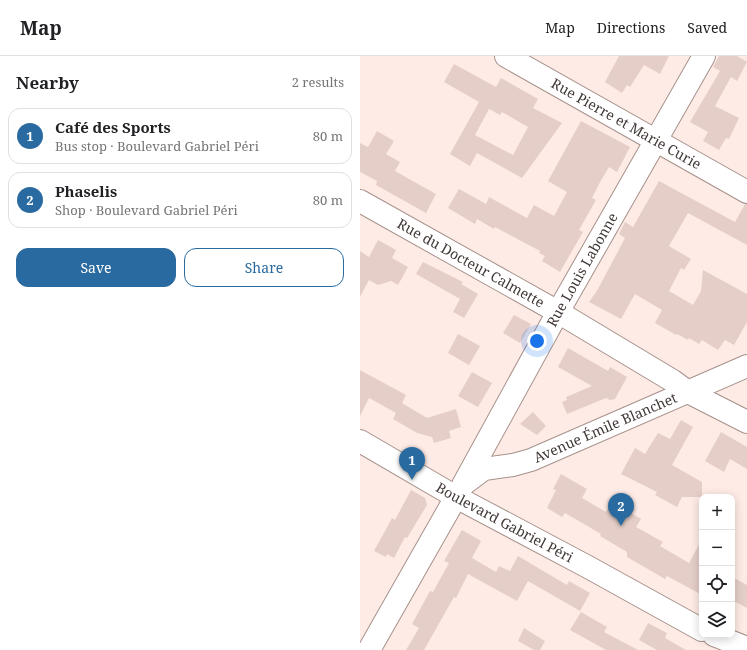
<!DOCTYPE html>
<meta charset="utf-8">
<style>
:root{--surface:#fff;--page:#f2f2f2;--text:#202124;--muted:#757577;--line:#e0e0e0;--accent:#296aa0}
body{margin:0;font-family:"Noto Serif",serif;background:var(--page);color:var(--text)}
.controls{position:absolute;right:12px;bottom:12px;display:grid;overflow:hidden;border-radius:8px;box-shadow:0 2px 10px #0003}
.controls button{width:36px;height:36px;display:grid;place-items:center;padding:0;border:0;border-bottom:1px solid var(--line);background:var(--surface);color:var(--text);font:20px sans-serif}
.you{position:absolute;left:177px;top:285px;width:14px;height:14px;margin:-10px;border:3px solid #fff;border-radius:50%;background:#1a73e8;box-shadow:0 0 0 6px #1a73e833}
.badge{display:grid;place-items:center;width:26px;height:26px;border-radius:50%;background:var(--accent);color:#fff;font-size:13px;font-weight:700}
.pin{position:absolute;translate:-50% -33px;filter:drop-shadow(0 1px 2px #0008)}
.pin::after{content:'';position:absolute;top:21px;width:14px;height:12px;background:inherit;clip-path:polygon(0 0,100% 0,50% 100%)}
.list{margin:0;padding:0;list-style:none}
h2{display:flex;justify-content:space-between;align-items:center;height:52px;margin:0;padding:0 16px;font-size:17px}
h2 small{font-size:13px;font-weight:400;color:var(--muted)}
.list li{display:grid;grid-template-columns:26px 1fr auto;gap:12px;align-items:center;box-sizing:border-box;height:56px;margin:0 8px 8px;padding:0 8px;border:1px solid var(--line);border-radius:12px}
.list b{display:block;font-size:15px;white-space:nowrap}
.list p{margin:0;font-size:13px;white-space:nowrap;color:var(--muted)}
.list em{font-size:13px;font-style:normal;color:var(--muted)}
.actions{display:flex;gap:8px;padding:12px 16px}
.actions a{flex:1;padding:9px 0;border:1px solid var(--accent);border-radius:12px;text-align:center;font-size:14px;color:var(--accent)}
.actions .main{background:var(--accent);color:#fff}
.icon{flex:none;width:22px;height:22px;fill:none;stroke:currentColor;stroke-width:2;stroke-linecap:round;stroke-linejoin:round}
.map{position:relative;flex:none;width:387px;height:594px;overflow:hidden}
header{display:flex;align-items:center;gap:24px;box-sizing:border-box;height:56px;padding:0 20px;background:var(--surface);border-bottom:1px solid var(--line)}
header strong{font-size:19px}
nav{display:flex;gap:22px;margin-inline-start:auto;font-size:14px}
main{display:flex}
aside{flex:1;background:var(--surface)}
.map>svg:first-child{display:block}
.building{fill:#e5cec8;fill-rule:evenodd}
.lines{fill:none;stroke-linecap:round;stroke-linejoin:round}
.minor-casing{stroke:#a6918b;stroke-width:24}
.major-casing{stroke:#a6918b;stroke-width:24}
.minor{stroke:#fff;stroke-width:22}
.major{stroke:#fff;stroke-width:22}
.labels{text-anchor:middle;stroke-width:3;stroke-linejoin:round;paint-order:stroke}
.street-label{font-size:14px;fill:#423937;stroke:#fdfdfd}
</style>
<header>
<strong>Map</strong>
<nav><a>Map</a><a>Directions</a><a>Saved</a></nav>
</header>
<main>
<aside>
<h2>Nearby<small>2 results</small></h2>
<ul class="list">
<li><span class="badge">1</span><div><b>Café des Sports</b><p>Bus stop · Boulevard Gabriel Péri</p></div><em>80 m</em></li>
<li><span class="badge">2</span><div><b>Phaselis</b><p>Shop · Boulevard Gabriel Péri</p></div><em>80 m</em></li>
</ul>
<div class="actions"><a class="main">Save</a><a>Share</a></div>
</aside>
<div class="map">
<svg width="387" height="594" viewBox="0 0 387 594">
<rect width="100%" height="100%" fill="#feebe6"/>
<path class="building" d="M259 0H309L300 18 284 9 270 31 267 29 262 37 245 26Z
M359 0H377L387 6 377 25 371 21 355 50 379 62 369 83 366 82 359 94 343 85 348 76 330 66 360 15 353 11Z
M94 8 136 31 141 22 178 43 173 52 202 67 162 122 117 97 110 110 90 98 119 46 84 26ZM129 53 140 59 142 56 168 71 153 99 115 79Z
M221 65 270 91 257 116 249 111 239 128 232 142 236 144 219 174 223 176 200 216 182 205 185 200 179 197 180 195 135 171 134 173 117 163 115 168 88 152 99 133 126 148 129 141 167 162 174 149 194 160 207 136 188 125Z
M17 75 34 85 26 98 40 106 35 115 76 138 66 157 16 129 17 125 0 116V87L8 91Z
M299 125 375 166 385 148H387V189L328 157 309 190 331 203 324 214 321 212 309 235 333 249 341 235 343 214 387 238V266L374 289 365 284 358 294 342 284 339 288 329 282 328 284 317 278 316 279 295 267 302 254 275 238 261 263 229 246 238 233 265 182 259 178 265 166 273 171Z
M18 184 36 194 32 202 48 211 38 229 31 225 18 229 9 224 0 241V195L9 201Z
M63 206 103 226 101 228 118 238 104 262 93 256 100 243 56 218Z
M154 259 171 268 160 287 143 277Z
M98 278 120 290 109 309 88 297Z
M208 292 248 315 250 311 267 321 255 343 250 344 246 342 207 358 202 346 207 344 206 341 232 330 198 311Z
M0 314 46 339 42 347 67 362 96 353 101 371 89 375 91 382 74 387 72 381 57 377 33 363 36 357 9 342 0 360Z
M112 316 132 327 118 351 98 340Z
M173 356 186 370 177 379 160 368Z
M321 364 333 371 312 409 342 426V441H322L317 451 295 439 297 436 261 418 275 392 285 398 298 377 310 383Z
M361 376 387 391V413L370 403 364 416 345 405Z
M201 418 227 433 222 442 246 456 252 446 281 463 276 471 303 486 300 490 329 507 342 483V539L307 520 305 523 267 501V496L240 480 241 478 205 457 202 461 187 452 196 434 193 433Z
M51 434 65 442 67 449 47 482 45 481 34 502 27 498 26 501 14 495 32 462 35 464Z
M102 474 121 485 112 502 136 516 139 510 150 515 158 500 207 529 209 525 230 537 220 555 168 525 157 545 108 518 96 542 94 541 64 594H46L59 572 52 568 70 535 73 536 89 507 84 505Z
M372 521 387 529V552L372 544Z
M221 556 247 571 244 576 278 594H246L210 574Z
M288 567 307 577 305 582 326 594H297L279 584Z
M164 572 185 585 180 594H174L158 585Z"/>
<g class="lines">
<g class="minor-casing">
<g id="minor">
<path id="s1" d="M146 0 387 136"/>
<path id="s2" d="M0 145 198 256 313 325 328 336 387 366"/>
<path id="s3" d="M104 428 124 413 153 409 171 404 387 310"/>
<path id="s4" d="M103 429 198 256 344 0"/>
<path d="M9 594 96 441"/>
</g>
</g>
<g class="major-casing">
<g id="major">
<path id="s5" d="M0 385 96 441 228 511 342 574"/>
<path d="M354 579 387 592"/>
</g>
</g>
<use href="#minor" class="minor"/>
<use href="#major" class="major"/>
</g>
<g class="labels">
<g class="street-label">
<text dy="5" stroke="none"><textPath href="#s1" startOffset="138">Rue Pierre et Marie Curie</textPath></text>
<text dy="5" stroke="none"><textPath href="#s2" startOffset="127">Rue du Docteur Calmette</textPath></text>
<text dy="5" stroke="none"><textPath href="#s4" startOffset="246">Rue Louis Labonne</textPath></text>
<text dy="5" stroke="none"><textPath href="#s3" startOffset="154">Avenue Émile Blanchet</textPath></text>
<text dy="5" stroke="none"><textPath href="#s5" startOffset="166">Boulevard Gabriel Péri</textPath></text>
</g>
</g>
</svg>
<div class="controls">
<button>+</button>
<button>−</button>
<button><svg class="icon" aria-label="locate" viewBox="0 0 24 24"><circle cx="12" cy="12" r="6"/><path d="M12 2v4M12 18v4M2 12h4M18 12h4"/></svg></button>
<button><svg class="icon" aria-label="layers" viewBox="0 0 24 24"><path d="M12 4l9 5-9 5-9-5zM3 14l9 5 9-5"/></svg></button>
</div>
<div class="you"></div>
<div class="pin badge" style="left:52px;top:424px">1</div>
<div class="pin badge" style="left:261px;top:470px">2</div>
</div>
</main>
